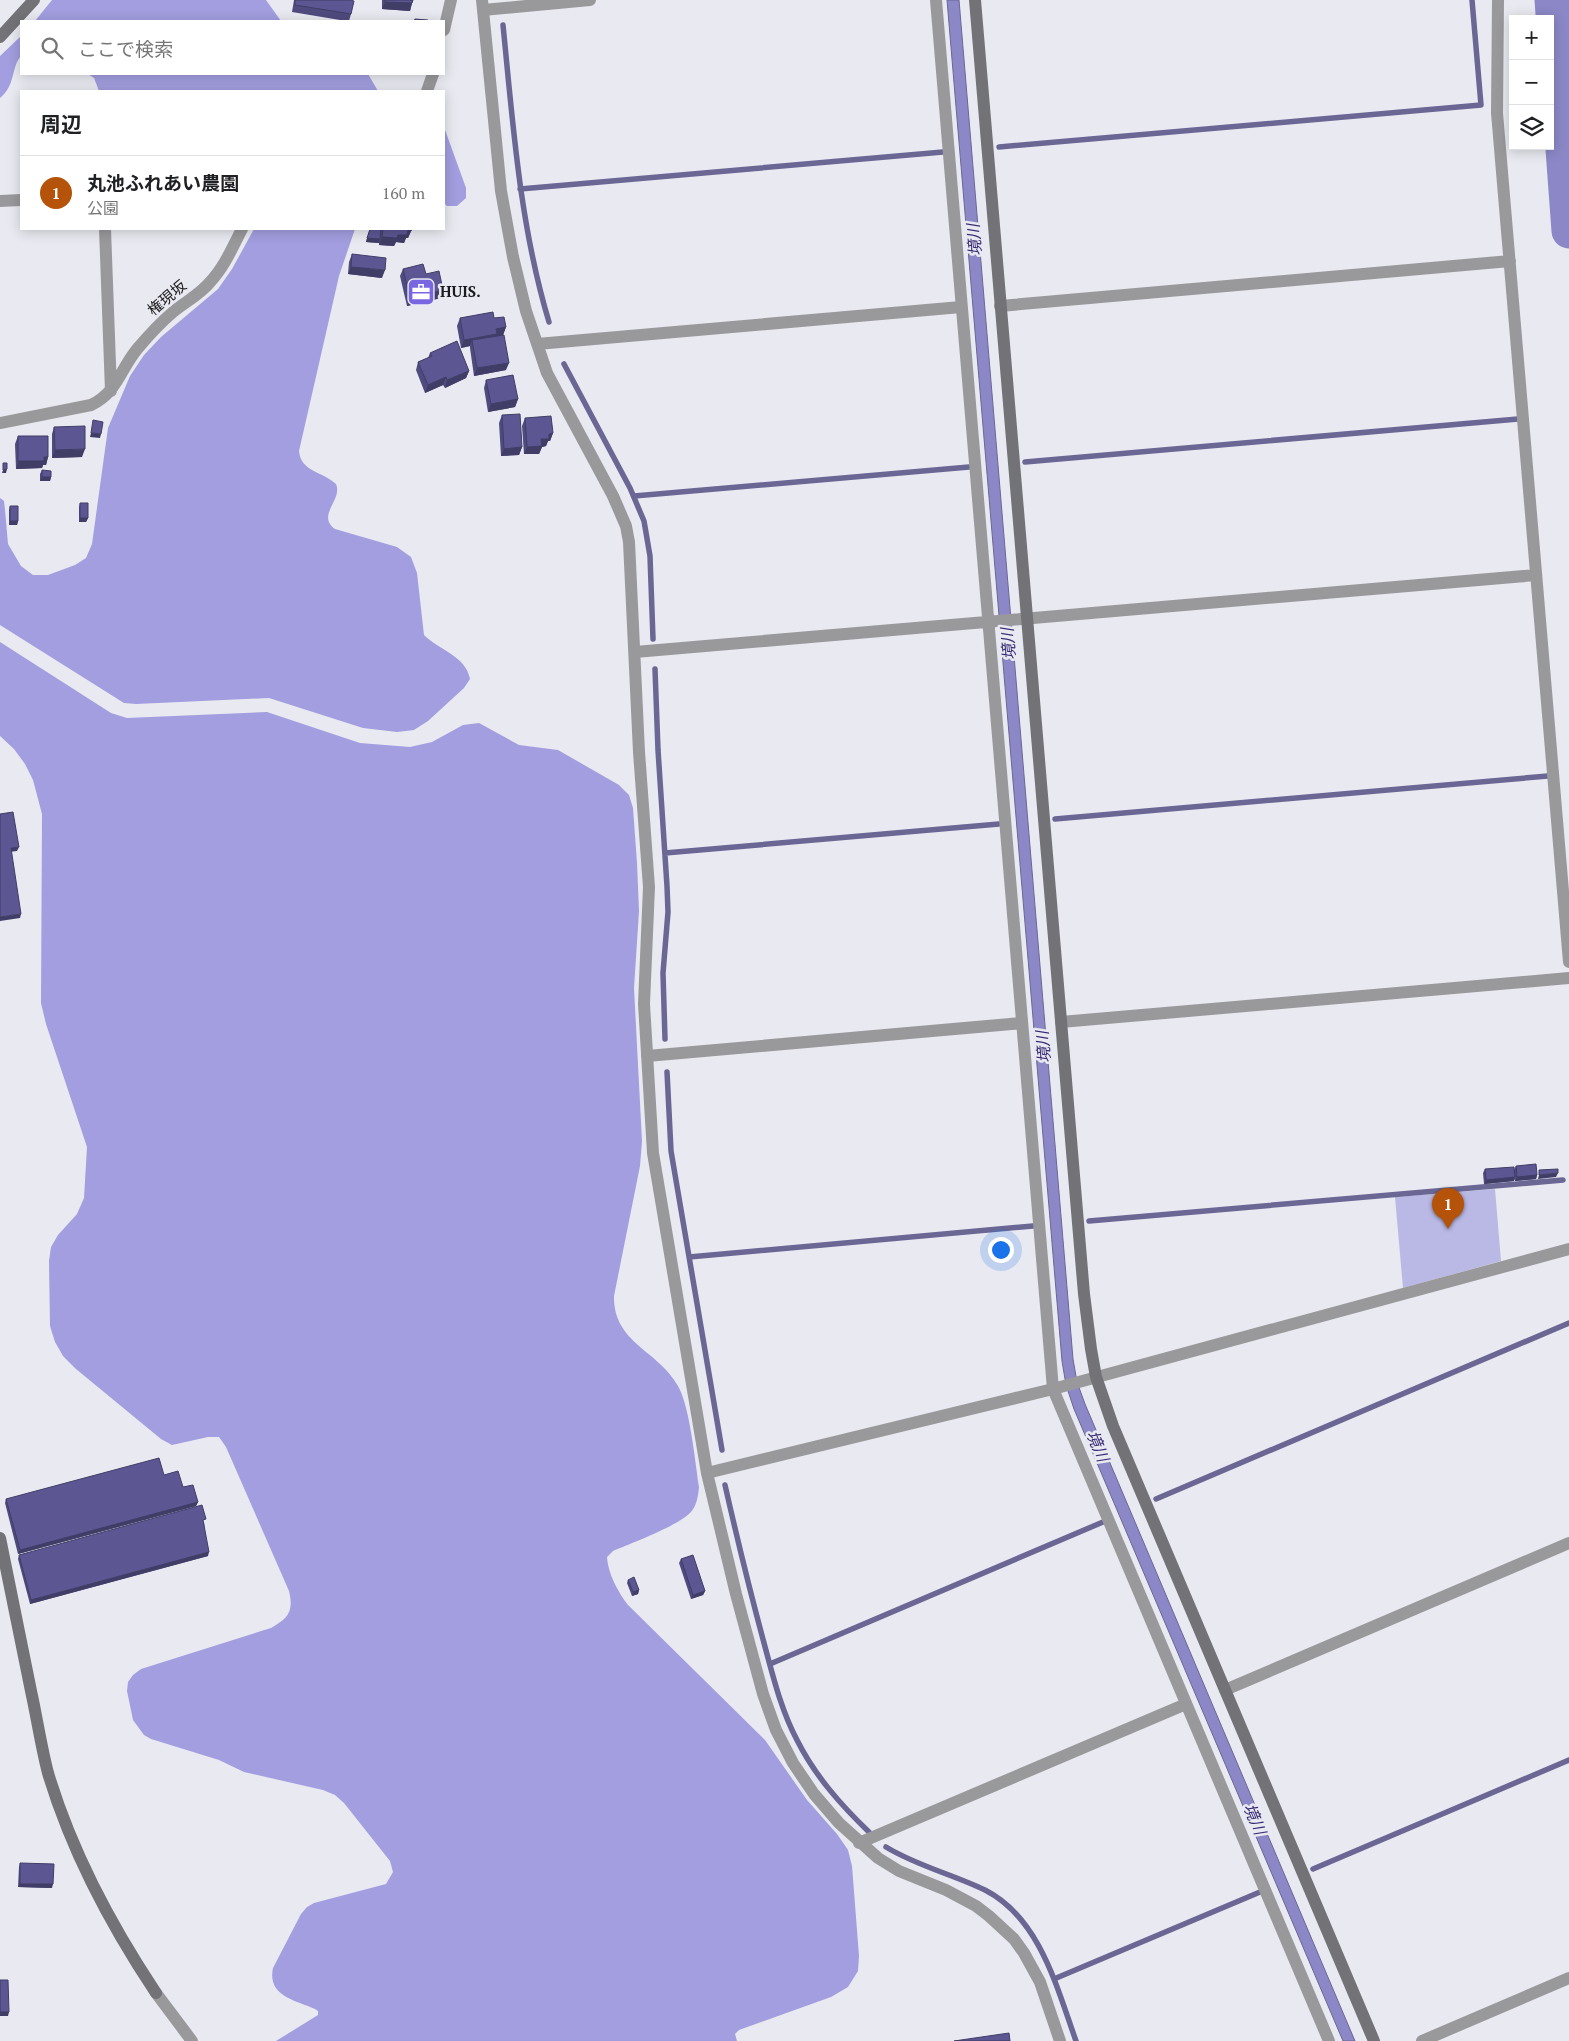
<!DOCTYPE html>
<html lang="ja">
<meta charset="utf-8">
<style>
:root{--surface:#fff;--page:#f2f2f2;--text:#202124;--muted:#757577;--line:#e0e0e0;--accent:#b45309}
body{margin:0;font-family:"PT Serif","Noto Sans JP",serif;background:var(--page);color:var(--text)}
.controls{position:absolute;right:15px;top:15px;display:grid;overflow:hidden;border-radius:0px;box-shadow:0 2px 12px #0003}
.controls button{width:45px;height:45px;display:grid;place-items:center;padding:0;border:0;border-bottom:1px solid var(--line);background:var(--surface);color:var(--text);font:25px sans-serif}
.you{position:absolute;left:1000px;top:1249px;width:18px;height:18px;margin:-12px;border:4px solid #fff;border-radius:50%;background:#1a73e8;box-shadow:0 0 0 8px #1a73e833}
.badge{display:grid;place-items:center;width:32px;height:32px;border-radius:50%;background:var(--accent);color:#fff;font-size:16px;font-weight:700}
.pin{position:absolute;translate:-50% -41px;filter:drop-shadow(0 1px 2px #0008)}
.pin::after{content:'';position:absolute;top:26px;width:18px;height:15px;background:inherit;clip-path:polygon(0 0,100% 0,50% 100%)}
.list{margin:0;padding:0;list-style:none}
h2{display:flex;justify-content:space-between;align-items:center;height:65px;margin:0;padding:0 20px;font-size:21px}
h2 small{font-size:16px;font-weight:400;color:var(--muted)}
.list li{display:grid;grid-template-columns:32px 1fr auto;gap:15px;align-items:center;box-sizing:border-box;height:75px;padding:0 20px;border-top:1px solid var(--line)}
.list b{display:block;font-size:19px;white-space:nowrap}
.list p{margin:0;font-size:16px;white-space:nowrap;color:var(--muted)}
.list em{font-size:16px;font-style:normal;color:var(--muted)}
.icon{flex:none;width:28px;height:28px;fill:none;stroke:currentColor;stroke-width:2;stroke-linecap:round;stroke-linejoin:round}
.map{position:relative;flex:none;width:1569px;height:2041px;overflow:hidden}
.search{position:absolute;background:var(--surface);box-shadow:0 2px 12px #0003;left:20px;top:20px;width:425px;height:55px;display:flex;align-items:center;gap:12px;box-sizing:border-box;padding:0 18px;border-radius:0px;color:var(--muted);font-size:19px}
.panel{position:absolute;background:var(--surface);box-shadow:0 2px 12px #0003;left:20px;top:90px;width:425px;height:140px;border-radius:0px}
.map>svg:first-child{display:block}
.green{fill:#bab9e5}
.forest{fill:#a29edf}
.water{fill:#8c88c7;stroke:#6a6794}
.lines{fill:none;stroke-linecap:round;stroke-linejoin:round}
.stream{stroke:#6a6794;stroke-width:5.5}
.river{stroke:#8c88c7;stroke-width:35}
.street{stroke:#99999c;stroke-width:12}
.secondary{stroke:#727277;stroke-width:12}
.wall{fill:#4f4b7e}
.shaded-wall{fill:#403d66}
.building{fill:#5c5792;stroke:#403d66}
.labels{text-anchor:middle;stroke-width:5;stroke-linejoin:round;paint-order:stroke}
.poi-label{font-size:15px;font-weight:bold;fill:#1b1b1d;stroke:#e9e9f1;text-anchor:start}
.street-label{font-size:15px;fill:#1b1b1d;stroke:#e9e9f1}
.water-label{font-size:16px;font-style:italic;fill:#372974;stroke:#e9e9f1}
</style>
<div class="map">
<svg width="1569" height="2041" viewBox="0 0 1569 2041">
<rect width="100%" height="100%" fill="#e9e9f1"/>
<path class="green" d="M1495 1189 1501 1261 1403 1288 1395 1197Z"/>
<path class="forest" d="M52 0H266L281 21H35Z
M21 36V56C11 67 16 85 0 98V56Z
M88 74H368L378 91H99L94 78Z
M444 127 466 188V198L457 206H447L444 203Z
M254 229H355L339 276 299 451C301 472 322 471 336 484 343 500 316 515 335 529L397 547 411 557 417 573 424 635C439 650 466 656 470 679L464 688 428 721 414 730 397 732 363 728 269 698 136 704 124 703 0 625V498L4 501 5 510 8 544 21 566 33 575H48L75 565 86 558 92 544 108 428 130 376 144 355 161 337 218 289 232 269Z
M0 642 111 713 127 718 267 712 360 743 410 747 432 742 463 725 479 723 519 745 558 750 619 785 629 795 633 808 637 863 639 911 634 988 642 1141 640 1166 614 1296C613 1343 658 1350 678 1386 690 1407 695 1461 699 1487 698 1496 697 1506 690 1513 677 1526 632 1543 613 1551L607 1557C608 1574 618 1592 628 1605L765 1740 807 1800 837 1834 848 1850 852 1866 859 1956 858 1971 848 1987 831 1997 739 2030 735 2034 737 2041H276L318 2015V2011L315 2009C295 2000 267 1996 273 1968L301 1914 307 1907 314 1903 386 1884 393 1872 390 1861 344 1803 335 1795 323 1790 244 1772 219 1760 151 1739 144 1735 133 1720 127 1691 128 1682 133 1675 141 1669 271 1628C288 1618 294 1612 289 1591L226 1447 219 1437H208L172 1445 161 1439 76 1369 63 1356 55 1342 50 1326 49 1261 51 1247 58 1235 77 1214 84 1198 87 1147 46 1024 41 1003 42 814 33 780 25 764 14 749 0 736Z"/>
<path class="water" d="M947 0H959L1073 1359 1077 1382 1085 1404 1355 2041H1343L1074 1409 1066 1385 1062 1361Z"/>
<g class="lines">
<path class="stream" d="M503 25C513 125 520 226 549 322
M999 147 1481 105 1472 0
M520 189 943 152
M564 364 630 488 644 521 650 556 653 639
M1025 462 1518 419
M634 496 969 467
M655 669 658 750 667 886 668 912 663 973 665 1039
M1055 819 1548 776
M665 853 999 824
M667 1072 671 1151 722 1450
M1089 1221 1563 1180
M689 1257 1033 1226
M725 1485C737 1538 750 1591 764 1643 773 1676 781 1710 797 1740 815 1776 841 1805 869 1832
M1156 1499 1569 1323
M770 1664 1103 1522
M886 1847C917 1866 952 1874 985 1890 1040 1918 1057 1988 1076 2041
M1313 1869 1569 1760
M1054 1979 1260 1892"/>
<path class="river" d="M1552 0 1569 231"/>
<path class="street" d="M482 0 501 191 513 257 526 311 547 373 613 496 626 526 629 542 639 752 649 887 644 1004 653 1153 707 1473 736 1594 763 1694 776 1730 793 1763 814 1794 839 1823 878 1858 899 1871 946 1890 976 1906 989 1916 1014 1939 1024 1953 1040 1982 1060 2041
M936 0 1053 1389 1329 2041
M1498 0 1497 113 1569 962
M483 10 590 0
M444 30 451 0
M427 91 433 74
M0 201 21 200
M105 229 111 391
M1000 306 1510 261
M537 344 961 307
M0 423 91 405C118 392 120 369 138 348 149 335 160 323 173 312 185 302 201 294 211 281 225 266 233 246 242 229
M635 652 1536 575
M1061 1022 1569 978
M647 1056 1022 1023
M707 1473 1053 1389 1569 1249
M1225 1690 1569 1543
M859 1843 1186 1704
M156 1993 192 2041
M1422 2041 1569 1978"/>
<path class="secondary" d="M975 0 1084 1294 1091 1349 1096 1377 1113 1426 1374 2041
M0 37 34 0
M0 1538C10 1589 21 1640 31 1691 37 1718 41 1746 48 1773 72 1853 110 1924 156 1993"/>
</g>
<path class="wall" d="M294 0H350L351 14 349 21H346L292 12Z
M382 0H413L412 3 410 11 382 9Z
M370 229H412L408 238H406L404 243 396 242 394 246 379 245V241V243L366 242Z
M352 254 382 278 348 274 349 262Z
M403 269 426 274 441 298 407 306 400 276Z
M460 318H494L506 327 503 335 506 370 474 376 470 348V346L461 348 457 326Z
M430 353 469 371 466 378 445 388 443 385 425 393 416 370 418 362 428 358Z
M486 380 518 399 515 407 488 412 484 388Z
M502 415 522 447 519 455 501 456 499 423Z
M525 418 553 433 550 441H548L546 446 542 447 539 454H524L522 426Z
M54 427 82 457 52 458V434Z
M18 436 48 457 46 465H43L42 468 16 469 15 444Z
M42 470 51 477 50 481H40V474Z
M80 503 88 518 86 522H79V507Z
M10 506 18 521 17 525H9V510Z
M1516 1166 1537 1175 1536 1179 1515 1181V1178L1514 1181 1484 1184 1483 1173 1485 1169 1514 1170Z
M164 1475 183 1487 198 1502 196 1506 18 1554 5 1503 6 1499Z
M204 1523 208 1556 30 1604 18 1559 19 1555 205 1523Z
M681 1559 705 1591 703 1595 691 1599 679 1563Z
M628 1580 639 1590 638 1594 632 1596 627 1583Z
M20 1863 52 1888 18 1887 19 1867Z"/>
<path class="shaded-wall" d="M385 2 412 3 410 11 382 9Z
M408 230 411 231 408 238H406L404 243 396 242 394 246 379 245 382 237 398 235Z
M367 238 380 239 379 243 366 242Z
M351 267 385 270 382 278 348 274Z
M443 290 441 298 407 306 410 298Z
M506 327 503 335 472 340 470 346 461 348 464 340 496 329Z
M509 363 506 370 474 376 477 368Z
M469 371 466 378 445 388 447 380Z
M446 377 443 385 425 393 428 385Z
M518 399 515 407 488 412 491 404Z
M91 433 101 434 100 438 90 437Z
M553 433 550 441H548L546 446 542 447 539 454H524L527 447 541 439 549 434Z
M522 447 519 455 501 456 504 449Z
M85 449 82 457 52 458 55 450Z
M44 457H48L46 465H43L42 468 16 469 18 461Z
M7 469 6 473H2L3 470Z
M42 477H51L50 481H40Z
M80 518H88L86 522H79Z
M10 521H18L17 525H9Z
M19 847 17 851 9 852 11 848Z
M21 914 20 918 0 921V917Z
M1558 1173 1556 1177 1538 1179 1539 1175Z
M1537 1175 1536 1179 1515 1181 1517 1177Z
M1515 1177 1514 1181 1484 1184 1486 1180Z
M198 1502 196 1506 18 1554 20 1550Z
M209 1552 208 1556 30 1604 31 1600Z
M639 1590 638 1594 632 1596 633 1592Z
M705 1591 703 1595 691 1599 693 1595Z
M20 1884H53L52 1888 18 1887Z
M0 2012H9L8 2016H0Z"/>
<path class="building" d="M295 0H350L354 1 351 14 295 5Z
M385 0H413L412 3 385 2Z
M415 19 428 20V21H414Z
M370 229H381L380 239 367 238Z
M383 229H412L411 231 408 230 407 235H398L397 238 382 237Z
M352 254 386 258 385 270 351 267Z
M423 264 426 274 439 271 443 290 410 298 403 269Z
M493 312 494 318 504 317 506 327 496 329 497 334 464 340 460 318Z
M504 335 509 363 477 368 472 340Z
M457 341 469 371 447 380 446 377 428 385 418 362 432 356 430 353Z
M513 375 518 399 491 404 486 380Z
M520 414 522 447 504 449 502 415Z
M551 416 553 433 549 434V439H541L542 446 527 447 525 418Z
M93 420 103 422 101 434 91 433Z
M85 426V449L55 450 54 427Z
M18 436H48V457H44V461H18Z
M3 463H7V469L3 470Z
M42 470 51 471V477H42Z
M80 503H88V518H80Z
M10 506H18V521H10Z
M13 812 19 847 11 848 21 914 0 917V814Z
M1536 1164 1537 1175 1517 1177 1516 1166Z
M1514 1167 1515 1177 1486 1180 1485 1169Z
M1558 1169V1173L1539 1175V1170Z
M159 1458 164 1475 178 1471 183 1487 193 1485 198 1502 20 1550 6 1499Z
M202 1505 206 1519 203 1520 209 1552 31 1600 19 1555Z
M693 1555 705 1591 693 1595 681 1559Z
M634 1577 639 1590 633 1592 628 1580Z
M20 1863 54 1864 53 1884H20Z
M0 1980H8L9 2012H0Z
M1009 2033 1010 2041H954Z"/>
<defs>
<g id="office-square" transform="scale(1.4375)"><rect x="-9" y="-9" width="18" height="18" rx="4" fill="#7967e2" stroke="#e9e9f1"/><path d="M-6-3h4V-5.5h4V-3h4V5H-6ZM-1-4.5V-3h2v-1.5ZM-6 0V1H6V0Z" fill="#fff"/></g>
</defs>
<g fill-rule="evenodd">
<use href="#office-square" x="421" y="292"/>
</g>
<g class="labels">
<g class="poi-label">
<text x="440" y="297">HUIS.</text>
</g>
<g class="street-label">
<text transform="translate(167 298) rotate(-40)" y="5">権現坂</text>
</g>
<g class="water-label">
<text transform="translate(974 240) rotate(-95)" y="6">境川</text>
<text transform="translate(1008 644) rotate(-95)" y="6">境川</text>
<text transform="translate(1043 1047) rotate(-95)" y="6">境川</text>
<text transform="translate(1098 1446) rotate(67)" y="6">境川</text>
<text transform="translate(1255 1819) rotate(67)" y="6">境川</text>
</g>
</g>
</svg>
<div class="controls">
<button>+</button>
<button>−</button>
<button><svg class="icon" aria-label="layers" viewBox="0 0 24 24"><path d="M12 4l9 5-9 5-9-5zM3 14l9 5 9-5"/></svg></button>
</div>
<div class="you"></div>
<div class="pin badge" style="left:1448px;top:1229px">1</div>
<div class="search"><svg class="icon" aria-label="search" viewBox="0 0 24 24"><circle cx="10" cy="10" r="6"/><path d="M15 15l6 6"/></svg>ここで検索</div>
<section class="panel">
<h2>周辺<small></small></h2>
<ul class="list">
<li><span class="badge">1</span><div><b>丸池ふれあい農園</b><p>公園</p></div><em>160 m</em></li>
</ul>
</section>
</div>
